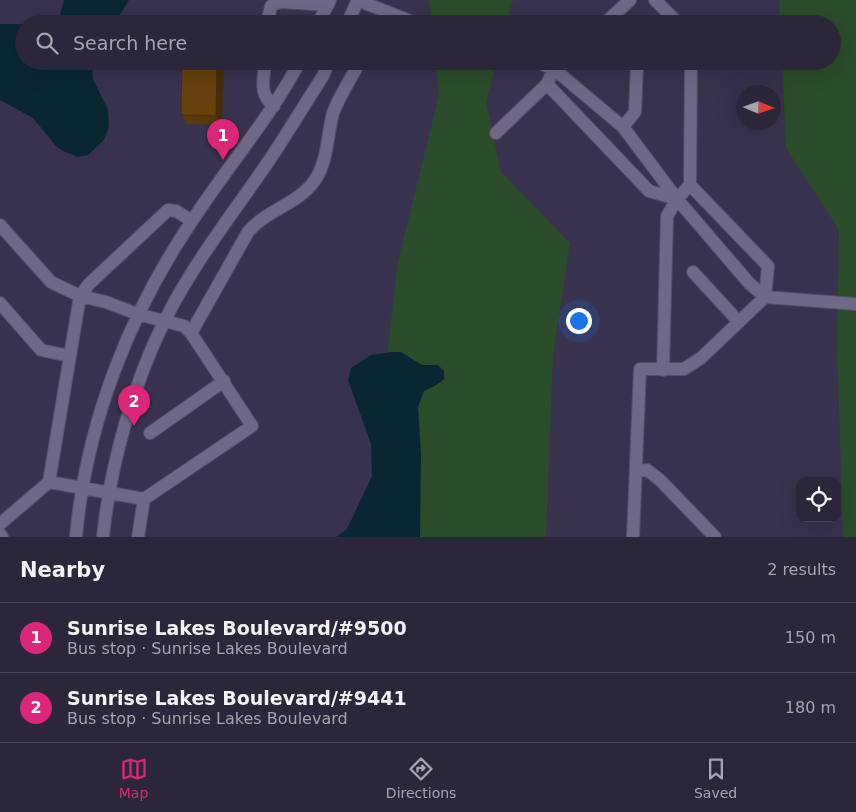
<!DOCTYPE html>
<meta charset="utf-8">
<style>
:root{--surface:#2b263a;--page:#373245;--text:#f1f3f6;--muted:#a6a5af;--line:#474354;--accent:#db2777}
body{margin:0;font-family:"DejaVu Sans",sans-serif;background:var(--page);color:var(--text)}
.controls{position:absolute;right:15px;bottom:15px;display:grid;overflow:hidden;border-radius:10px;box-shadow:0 5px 20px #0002}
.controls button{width:45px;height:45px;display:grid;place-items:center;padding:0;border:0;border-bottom:1px solid var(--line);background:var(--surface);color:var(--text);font:25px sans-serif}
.compass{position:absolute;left:736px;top:85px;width:45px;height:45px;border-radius:50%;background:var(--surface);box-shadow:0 5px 20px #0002;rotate:92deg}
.you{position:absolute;left:578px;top:320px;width:18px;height:18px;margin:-12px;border:4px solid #fff;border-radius:50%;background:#1a73e8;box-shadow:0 0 0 8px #1a73e833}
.badge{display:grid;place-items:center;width:32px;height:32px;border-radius:50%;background:var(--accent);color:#fff;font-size:16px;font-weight:700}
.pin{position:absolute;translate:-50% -41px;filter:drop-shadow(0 1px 2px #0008)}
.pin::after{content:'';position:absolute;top:26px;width:18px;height:15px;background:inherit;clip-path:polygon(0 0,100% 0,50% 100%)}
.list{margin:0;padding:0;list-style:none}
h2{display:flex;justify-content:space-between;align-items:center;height:65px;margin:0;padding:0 20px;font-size:21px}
h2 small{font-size:16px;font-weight:400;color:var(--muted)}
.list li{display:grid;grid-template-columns:32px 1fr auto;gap:15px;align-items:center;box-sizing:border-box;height:70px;padding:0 20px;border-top:1px solid var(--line)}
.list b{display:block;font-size:19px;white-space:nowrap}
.list p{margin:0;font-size:16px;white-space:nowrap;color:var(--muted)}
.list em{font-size:16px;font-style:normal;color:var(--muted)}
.icon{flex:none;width:28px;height:28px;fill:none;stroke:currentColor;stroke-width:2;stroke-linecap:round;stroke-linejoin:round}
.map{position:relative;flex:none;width:856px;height:537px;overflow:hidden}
.search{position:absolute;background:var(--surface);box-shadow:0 5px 20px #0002;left:15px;right:15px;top:15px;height:55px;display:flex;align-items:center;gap:12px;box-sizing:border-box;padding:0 18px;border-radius:28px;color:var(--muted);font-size:19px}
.sheet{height:205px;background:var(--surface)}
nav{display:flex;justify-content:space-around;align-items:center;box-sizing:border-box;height:70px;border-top:1px solid var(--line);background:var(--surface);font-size:14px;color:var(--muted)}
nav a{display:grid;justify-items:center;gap:2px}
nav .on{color:var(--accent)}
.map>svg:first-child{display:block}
.green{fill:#2a4c2a}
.water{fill:#092732}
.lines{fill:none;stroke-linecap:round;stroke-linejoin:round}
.minor-casing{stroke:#554e66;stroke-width:14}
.minor{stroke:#706887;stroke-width:12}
.wall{fill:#58380c}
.shaded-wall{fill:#472e0a}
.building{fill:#66410e;stroke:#472e0a}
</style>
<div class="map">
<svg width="856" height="537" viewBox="0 0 856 537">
<rect width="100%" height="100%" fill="#39324e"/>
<path class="green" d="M429 0H513L506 24H432Z
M779 0H856V537H843L837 342 839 230 786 148 782 61H832V24H780Z
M435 61H497L486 102 501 172 570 243 553 355 546 537H413L386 364 398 261 439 95Z"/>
<path class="water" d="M64 0H129L114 24H56L58 23Z
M0 24H24V61H92L93 79 108 110 109 127 104 140 88 155 78 157 63 151 56 146 33 118 0 100Z
M392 352H401L422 365H438L444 371V379L435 386 424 391 418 407 421 454 420 537H336L347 529 372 476 371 444 348 380 351 368 371 355Z"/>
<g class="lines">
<g class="minor-casing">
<path id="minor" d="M357 0 418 24
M655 0 679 24
M267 24 271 6 276 3 282 2 328 5
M318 24 330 0
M347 24 358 0
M604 24 630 0
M265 61C264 80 258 94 274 106
M534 61 554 69 623 127 677 199 749 283 765 297 856 304
M547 84 649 191 677 199
M623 127 635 112 637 65 640 61
M496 133 547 84 554 69 563 61
M0 225 51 282 80 296 106 302 137 314 184 326 191 333 248 232C266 210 299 204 315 180 328 161 327 135 333 113 339 97 350 80 358 65L363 61
M693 272 739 322
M0 303 41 350 69 356
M663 370 667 216 677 199 690 185 691 61
M150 433 224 381
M636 471 647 470 660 480 715 537
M49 482 144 499 252 426 191 333
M0 524 49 482 80 296 89 284 168 210 176 211 192 221
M0 534 2 537
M76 537C86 424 129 314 192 221 227 167 270 118 300 61
M103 537C110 466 133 384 165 320 193 264 231 216 266 165 286 136 304 105 323 76L329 61
M138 537 144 499
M633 537 640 369H684L701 358 765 297 768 266 690 185"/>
</g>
<use href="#minor" class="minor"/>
</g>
<path class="wall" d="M182 61 222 125 187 124 181 115Z"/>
<path class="shaded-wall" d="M217 61H224L222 125 216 116Z"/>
<path class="building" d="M182 61H217L216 116 181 115Z"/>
</svg>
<div class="controls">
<button><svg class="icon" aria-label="locate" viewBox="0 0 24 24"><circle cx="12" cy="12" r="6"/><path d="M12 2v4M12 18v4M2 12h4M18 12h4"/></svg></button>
</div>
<svg class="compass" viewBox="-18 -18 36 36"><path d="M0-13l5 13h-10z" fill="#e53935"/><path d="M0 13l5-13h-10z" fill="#a6a5af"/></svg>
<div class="you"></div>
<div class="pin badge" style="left:223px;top:160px">1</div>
<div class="pin badge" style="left:134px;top:426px">2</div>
<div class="search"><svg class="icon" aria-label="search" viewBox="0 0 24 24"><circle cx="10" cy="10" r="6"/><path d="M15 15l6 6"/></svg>Search here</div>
</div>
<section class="sheet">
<h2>Nearby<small>2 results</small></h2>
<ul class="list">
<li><span class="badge">1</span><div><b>Sunrise Lakes Boulevard/#9500</b><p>Bus stop · Sunrise Lakes Boulevard</p></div><em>150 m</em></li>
<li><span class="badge">2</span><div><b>Sunrise Lakes Boulevard/#9441</b><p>Bus stop · Sunrise Lakes Boulevard</p></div><em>180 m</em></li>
</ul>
</section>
<nav>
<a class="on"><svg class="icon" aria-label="map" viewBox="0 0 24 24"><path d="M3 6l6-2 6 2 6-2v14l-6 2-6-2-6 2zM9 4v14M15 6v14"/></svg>Map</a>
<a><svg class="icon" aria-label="directions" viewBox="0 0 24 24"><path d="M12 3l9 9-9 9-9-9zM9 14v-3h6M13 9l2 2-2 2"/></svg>Directions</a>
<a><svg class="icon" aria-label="saved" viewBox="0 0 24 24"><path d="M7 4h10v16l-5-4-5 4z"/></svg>Saved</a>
</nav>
